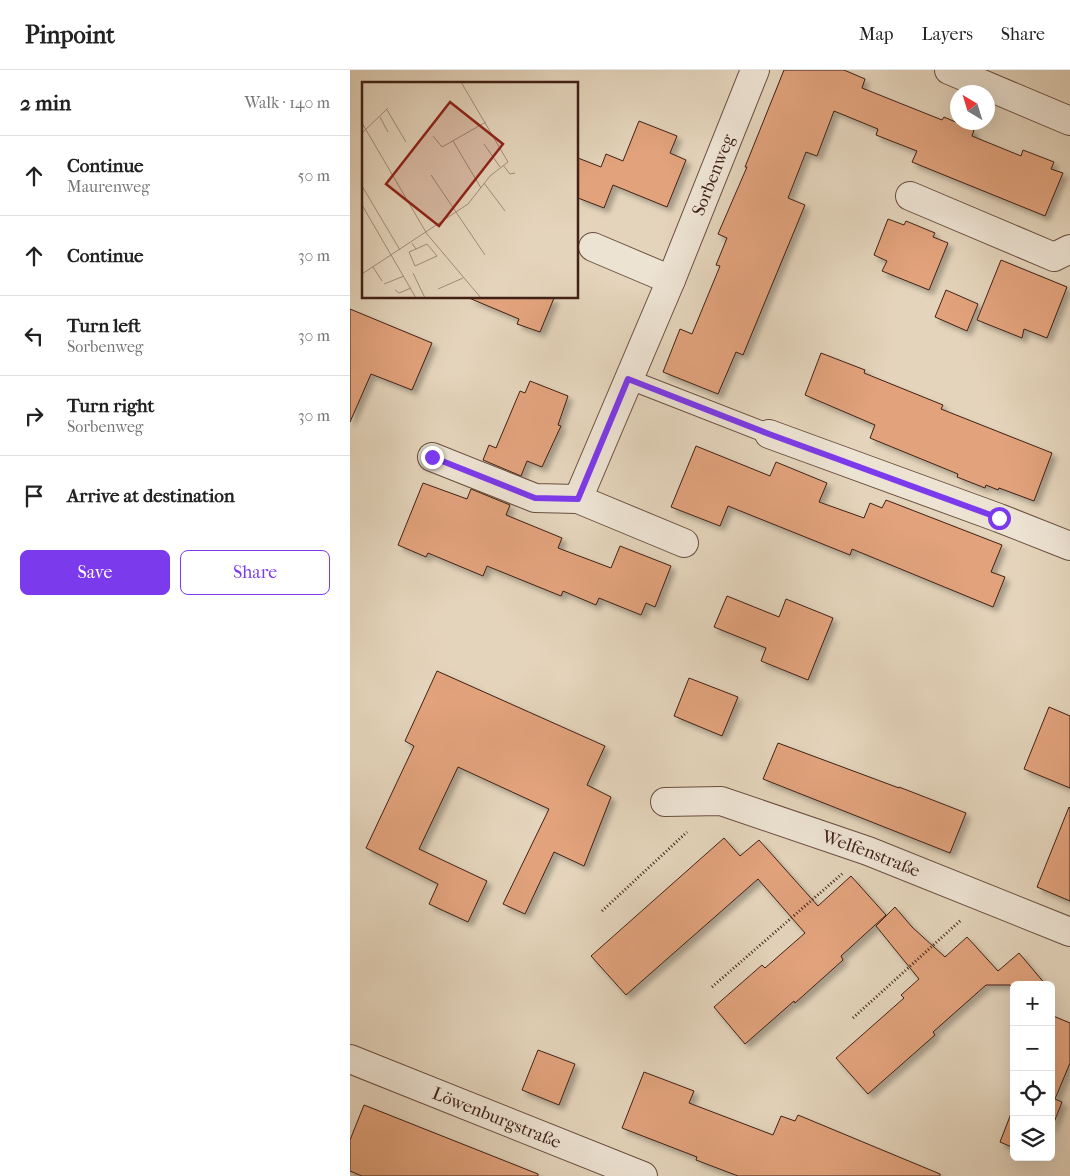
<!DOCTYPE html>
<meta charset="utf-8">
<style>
:root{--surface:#fff;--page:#f6f6f6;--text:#222;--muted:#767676;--line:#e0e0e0;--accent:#7c3aed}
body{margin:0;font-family:"IM FELL French Canon",serif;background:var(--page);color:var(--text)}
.controls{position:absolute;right:15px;bottom:15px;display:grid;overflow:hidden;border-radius:8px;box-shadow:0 5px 20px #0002}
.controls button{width:45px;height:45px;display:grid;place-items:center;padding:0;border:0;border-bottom:1px solid var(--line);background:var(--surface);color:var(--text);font:25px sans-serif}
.compass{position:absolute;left:600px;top:15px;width:45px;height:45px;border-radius:50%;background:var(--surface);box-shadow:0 5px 20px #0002;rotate:322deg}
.stop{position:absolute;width:15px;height:15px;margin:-11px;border:4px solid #7c3aed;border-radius:50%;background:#fff}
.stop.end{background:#7c3aed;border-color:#fff;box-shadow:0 1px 5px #0008}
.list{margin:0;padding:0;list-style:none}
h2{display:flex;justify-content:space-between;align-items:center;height:65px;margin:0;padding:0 20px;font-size:21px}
h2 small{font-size:16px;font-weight:400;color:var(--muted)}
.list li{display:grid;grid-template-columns:32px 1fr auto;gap:15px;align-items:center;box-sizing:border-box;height:80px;padding:0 20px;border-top:1px solid var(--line)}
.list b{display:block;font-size:19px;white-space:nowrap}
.list p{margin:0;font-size:16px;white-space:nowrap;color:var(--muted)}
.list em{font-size:16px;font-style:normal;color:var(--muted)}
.actions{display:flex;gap:10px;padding:15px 20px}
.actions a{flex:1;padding:11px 0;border:1px solid var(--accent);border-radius:8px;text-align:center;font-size:18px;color:var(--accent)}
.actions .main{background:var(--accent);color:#fff}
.icon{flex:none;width:28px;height:28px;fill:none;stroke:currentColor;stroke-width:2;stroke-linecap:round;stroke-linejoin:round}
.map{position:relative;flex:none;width:720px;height:1106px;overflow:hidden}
header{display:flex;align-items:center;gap:30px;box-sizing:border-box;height:70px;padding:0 25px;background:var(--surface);border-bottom:1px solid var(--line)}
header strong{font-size:24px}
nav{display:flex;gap:28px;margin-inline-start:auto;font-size:18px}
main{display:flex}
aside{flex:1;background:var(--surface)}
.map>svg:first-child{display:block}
.building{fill:#e1a27b;stroke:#402116;filter:url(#shadow)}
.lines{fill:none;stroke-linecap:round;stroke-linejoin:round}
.lane-casing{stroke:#694e3f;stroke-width:21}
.street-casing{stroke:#694e3f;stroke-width:30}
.path{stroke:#402116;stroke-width:3;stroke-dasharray:1 2.5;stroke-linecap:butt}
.lane{stroke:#ede3d3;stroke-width:19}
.street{stroke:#ede3d3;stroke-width:28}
.route{stroke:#7c3aed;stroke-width:6}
.labels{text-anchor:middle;stroke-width:4.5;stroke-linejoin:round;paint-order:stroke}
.street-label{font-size:18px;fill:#402116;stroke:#ede3d3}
.inset-road{fill:none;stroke:#a28c79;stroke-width:1}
.view{fill:#8f2418;fill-opacity:0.15;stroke:#8f2418;stroke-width:2.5}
.inset-edge{fill:none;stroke:#402116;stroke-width:2.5}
</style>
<header>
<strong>Pinpoint</strong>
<nav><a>Map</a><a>Layers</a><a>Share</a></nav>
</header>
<main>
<aside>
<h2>2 min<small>Walk · 140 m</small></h2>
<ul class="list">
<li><svg class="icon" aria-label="ahead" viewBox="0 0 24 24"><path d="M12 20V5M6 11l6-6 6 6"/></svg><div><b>Continue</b><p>Maurenweg</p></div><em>50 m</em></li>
<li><svg class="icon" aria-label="ahead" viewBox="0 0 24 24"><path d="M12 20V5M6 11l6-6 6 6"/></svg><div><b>Continue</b></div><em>30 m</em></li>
<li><svg class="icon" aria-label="left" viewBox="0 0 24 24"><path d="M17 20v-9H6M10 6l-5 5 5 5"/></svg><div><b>Turn left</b><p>Sorbenweg</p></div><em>30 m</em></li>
<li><svg class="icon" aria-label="right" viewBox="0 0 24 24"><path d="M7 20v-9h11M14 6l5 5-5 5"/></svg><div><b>Turn right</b><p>Sorbenweg</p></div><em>30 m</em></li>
<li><svg class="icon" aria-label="arrive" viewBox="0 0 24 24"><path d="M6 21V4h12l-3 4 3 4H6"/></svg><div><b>Arrive at destination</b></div></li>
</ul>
<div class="actions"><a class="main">Save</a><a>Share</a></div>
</aside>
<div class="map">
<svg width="720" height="1106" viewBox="0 0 720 1106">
<defs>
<filter id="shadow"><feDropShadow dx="4.5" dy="4.5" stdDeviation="2.5" flood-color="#0004"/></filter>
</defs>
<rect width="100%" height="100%" fill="#e4d4bb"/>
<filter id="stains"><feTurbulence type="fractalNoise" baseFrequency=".004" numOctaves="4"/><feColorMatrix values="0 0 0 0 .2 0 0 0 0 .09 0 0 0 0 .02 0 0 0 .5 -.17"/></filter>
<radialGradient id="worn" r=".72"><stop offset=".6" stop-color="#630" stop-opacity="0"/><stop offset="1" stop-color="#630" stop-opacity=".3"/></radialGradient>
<path class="building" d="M434 0H494L515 9 512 18 592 50 594 47 624 60 622 66 671 86 673 80 704 92 701 99 713 103 695 146 562 92 567 81 526 65 528 59 484 41 467 86 456 82 438 128 455 135 393 285 386 282 368 324 313 302 330 259 342 264 370 196 366 195 377 168 368 164 397 97H395Z
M289 51 327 66 320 83 336 90 317 137 263 115 254 138 228 128V88L251 97 256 84 273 91Z
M538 149 554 155 556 151 585 163 583 167 598 173 579 220 532 201 537 191 524 185Z
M651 190 717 217 697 268 674 259 672 268 627 250Z
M596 220 628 234 617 261 585 247Z
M119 228H204L190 262 167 254 169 249Z
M0 239 82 273 62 320 21 304 0 352Z
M471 283 515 300 514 303 593 335 591 339 702 383 684 431 649 418 648 420 636 415 635 418 607 407 608 404 520 368 525 355 455 325Z
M180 311 218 326 208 355 211 356 192 397 177 391 171 406 133 390 139 375 146 378 170 321 175 323Z
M346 376 420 406 426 392 477 413 469 432 514 448 520 433 532 438 536 430 652 475 641 502 655 507 643 537 502 479 500 485 378 436 370 456 321 437Z
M73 413 117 429 121 419 160 435 156 445 212 468 208 478 261 498 270 476 321 496 305 537 296 533 291 545 249 528 246 535 213 521 211 526 137 496 133 506 78 483 76 487 48 475Z
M377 526 429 547 436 529 483 548 458 610 411 591 416 578 364 557Z
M87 601 255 676 237 715 261 727 234 796 204 782 175 844 153 834 199 739 108 697 69 779 137 811 118 852 79 834 88 814 16 778 64 676 55 671Z
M339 608 388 627 372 666 324 646Z
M699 637 720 646V718L674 699Z
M428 673 549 718V717L616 743 600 783 413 709Z
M719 737 720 738V831L687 817Z
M374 768 390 786 409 770 468 836 501 806 536 845 491 886 493 890 445 933 444 931 395 974 364 937 412 895 415 898 455 863 408 809 276 925 241 886Z
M545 837 562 857 595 887 617 867 648 901 669 883 696 915H664V919L660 915H636L583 962 585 965 518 1024 486 988 554 928 551 925 569 909 526 856Z
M701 945 720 953V993L705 1029 712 1032 701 1060Z
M188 980 225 994 209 1035 172 1020Z
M294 1002 344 1021 339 1033 423 1065 431 1046 445 1051 448 1045 590 1104V1106H388L346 1090 347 1087 272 1058Z
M14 1035 188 1104V1106H12L0 1101V1070Z
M664 1036V1078L650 1072Z"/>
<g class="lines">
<g class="lane-casing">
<path id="lane" d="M278 309 419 364"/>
</g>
<g class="street-casing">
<g id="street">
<path d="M599 0 720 51"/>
<path d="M560 126 704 187 720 179"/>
<path d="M243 177 321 210"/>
<path d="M419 364 649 448 720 476"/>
<path id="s1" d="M82 387 185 428 228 429 321 210 405 0"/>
<path d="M228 429 334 473"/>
<path id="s2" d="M315 732 371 731 518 781 720 862"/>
<path id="s3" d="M0 989 293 1106"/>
</g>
</g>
<path class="path" d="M252 841 337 762
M362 917 493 803
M503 948 611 850"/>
<use href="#lane" class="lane"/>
<use href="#street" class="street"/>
</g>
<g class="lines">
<path class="route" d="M82 387 185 428 228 429 278 309 419 364 649 448"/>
</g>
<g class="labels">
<g class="street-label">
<text dy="6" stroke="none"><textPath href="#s1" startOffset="505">Sorbenweg</textPath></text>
<text dy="6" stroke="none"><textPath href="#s2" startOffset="215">Welfenstraße</textPath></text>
<text dy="6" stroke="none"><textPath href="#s3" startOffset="158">Löwenburgstraße</textPath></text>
</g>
</g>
<g transform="translate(12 12)">
<rect width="216" height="216" fill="#e4d4bb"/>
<path class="inset-road" d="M25 28 44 60M18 35 26 50M0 41 65 152 119 216M0 51 26 26M71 54 80 65 124 40M91 59 119 106M122 62 138 85M141 83 148 92 153 91M69 93 123 173M122 101 143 129M0 104 38 168M0 123 54 216M50 161 54 167 47 170 53 184 75 174 65 162 54 167M11 185 20 199M51 191 63 216M0 192 106 122 128 94 146 80 99 0M22 202 42 194M76 207 101 196M33 208 37 211 49 206"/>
<path class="view" d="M88 20 141 62 77 144 24 102Z"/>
<rect width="216" height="216" class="inset-edge"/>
</g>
<rect width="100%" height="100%" filter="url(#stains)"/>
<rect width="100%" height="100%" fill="url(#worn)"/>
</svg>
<div class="controls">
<button>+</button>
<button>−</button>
<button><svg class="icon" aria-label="locate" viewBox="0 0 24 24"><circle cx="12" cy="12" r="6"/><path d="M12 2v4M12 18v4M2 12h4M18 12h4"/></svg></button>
<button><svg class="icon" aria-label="layers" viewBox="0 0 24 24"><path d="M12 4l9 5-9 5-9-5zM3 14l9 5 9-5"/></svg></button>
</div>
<svg class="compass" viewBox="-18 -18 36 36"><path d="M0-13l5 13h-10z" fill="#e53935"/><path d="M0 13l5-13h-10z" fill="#767676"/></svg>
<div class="stop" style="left:649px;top:448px"></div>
<div class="stop end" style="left:82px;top:387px"></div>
</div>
</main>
